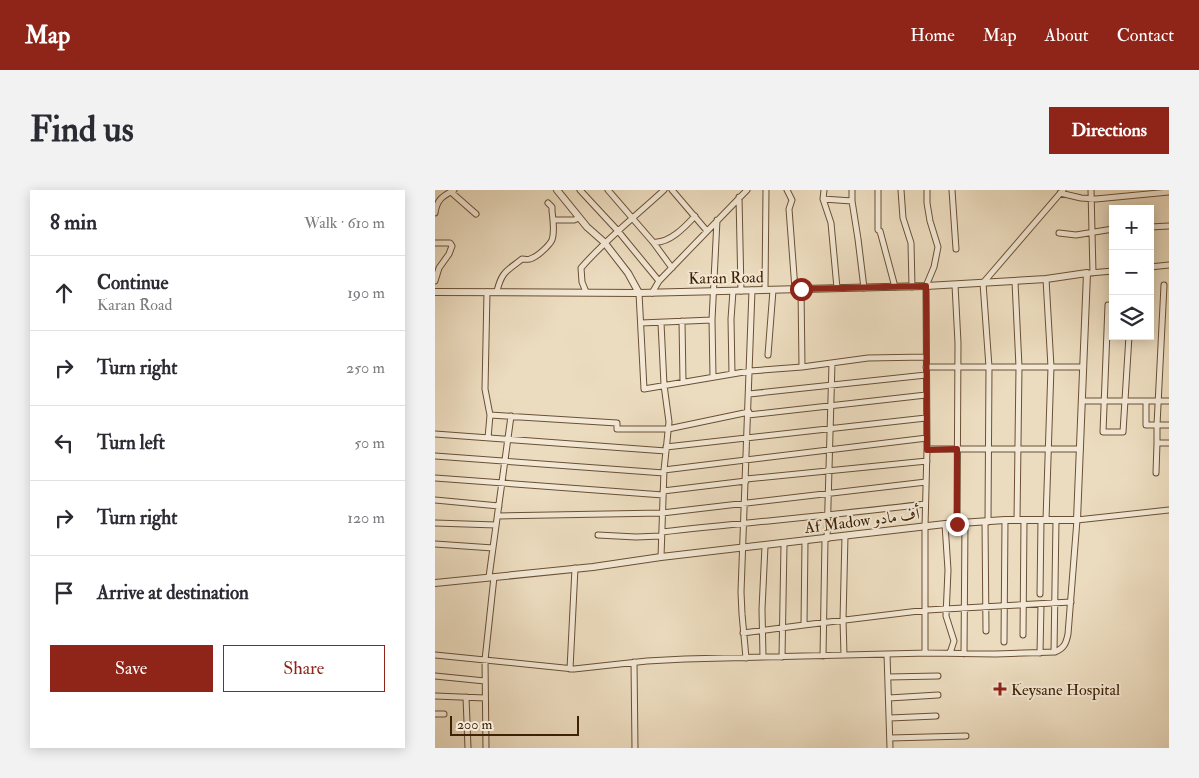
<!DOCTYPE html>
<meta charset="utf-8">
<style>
:root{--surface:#fff;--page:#f2f2f3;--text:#2b2b33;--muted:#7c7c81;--line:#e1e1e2;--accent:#8f2418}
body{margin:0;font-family:"IM FELL Double Pica",Amiri,serif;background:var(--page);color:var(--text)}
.controls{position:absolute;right:15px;top:15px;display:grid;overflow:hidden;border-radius:0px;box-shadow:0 2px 12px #0003}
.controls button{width:45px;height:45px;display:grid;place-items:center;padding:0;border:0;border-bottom:1px solid var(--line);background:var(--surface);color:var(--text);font:25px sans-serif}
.scale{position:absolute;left:15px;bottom:12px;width:129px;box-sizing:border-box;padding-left:5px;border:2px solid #3e2205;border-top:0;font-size:14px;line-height:18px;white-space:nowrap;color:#3e2205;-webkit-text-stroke:4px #f3e8d5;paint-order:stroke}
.stop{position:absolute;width:15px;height:15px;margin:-11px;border:4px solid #8f2418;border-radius:50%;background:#fff}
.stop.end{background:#8f2418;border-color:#fff;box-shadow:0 1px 5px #0008}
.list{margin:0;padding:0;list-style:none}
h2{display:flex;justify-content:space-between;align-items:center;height:65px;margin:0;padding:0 20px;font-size:21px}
h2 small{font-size:16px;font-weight:400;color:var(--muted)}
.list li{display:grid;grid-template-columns:32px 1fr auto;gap:15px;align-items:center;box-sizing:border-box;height:75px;padding:0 20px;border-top:1px solid var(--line)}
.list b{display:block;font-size:19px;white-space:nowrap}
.list p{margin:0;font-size:16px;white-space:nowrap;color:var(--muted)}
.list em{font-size:16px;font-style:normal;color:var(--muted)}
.actions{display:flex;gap:10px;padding:15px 20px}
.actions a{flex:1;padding:11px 0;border:1px solid var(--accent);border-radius:0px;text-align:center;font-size:18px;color:var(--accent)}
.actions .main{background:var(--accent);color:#fff}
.icon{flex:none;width:28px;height:28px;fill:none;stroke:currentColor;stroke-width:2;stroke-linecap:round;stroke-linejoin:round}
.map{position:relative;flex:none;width:734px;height:558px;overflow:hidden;border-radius:0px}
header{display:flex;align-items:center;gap:30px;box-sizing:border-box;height:70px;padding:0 25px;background:var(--accent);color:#fff}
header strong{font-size:24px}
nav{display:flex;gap:28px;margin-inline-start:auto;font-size:18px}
.intro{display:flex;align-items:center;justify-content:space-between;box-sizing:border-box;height:120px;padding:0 30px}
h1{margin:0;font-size:35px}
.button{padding:12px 22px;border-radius:0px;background:var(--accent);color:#fff;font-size:18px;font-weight:700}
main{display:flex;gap:30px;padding:0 30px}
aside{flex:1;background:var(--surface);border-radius:0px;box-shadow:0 2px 12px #0003}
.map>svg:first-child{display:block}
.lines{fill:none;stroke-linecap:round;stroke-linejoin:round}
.minor-casing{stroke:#6a5034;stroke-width:7}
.tertiary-casing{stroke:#6a5034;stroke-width:8}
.minor{stroke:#f3e8d5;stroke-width:5}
.tertiary{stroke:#f3e8d5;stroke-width:6}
.route{stroke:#8f2418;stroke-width:6}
.poi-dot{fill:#8f2418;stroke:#f3e8d5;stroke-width:2}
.labels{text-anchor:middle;stroke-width:4;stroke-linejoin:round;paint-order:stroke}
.street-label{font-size:16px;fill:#3e2205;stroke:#f3e8d5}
.poi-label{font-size:16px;fill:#3e2205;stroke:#f3e8d5;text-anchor:start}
</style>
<header>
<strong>Map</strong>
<nav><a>Home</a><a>Map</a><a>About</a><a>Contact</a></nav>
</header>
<div class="intro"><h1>Find us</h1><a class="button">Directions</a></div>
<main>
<aside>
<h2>8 min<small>Walk · 610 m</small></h2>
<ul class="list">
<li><svg class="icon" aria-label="ahead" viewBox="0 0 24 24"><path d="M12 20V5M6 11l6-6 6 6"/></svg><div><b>Continue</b><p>Karan Road</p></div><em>190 m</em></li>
<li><svg class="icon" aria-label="right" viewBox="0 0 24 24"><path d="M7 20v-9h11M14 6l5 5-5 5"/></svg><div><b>Turn right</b></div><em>250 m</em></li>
<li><svg class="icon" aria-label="left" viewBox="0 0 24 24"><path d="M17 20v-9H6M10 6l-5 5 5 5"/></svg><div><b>Turn left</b></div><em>50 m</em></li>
<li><svg class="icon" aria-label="right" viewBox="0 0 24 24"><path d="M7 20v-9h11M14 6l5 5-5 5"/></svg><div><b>Turn right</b></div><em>120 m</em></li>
<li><svg class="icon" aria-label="arrive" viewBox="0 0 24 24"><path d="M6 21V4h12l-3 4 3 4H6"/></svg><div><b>Arrive at destination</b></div></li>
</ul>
<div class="actions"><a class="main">Save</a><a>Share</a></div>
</aside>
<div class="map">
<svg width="734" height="558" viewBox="0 0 734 558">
<rect width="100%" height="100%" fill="#ecdcbf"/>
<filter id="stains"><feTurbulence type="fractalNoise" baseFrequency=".004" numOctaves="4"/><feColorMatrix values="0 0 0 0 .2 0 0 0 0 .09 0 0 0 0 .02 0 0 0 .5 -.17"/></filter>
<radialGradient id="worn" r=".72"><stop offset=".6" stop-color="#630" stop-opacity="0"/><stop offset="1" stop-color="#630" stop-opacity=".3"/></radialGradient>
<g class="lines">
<g class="minor-casing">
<path id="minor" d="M145 0 183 41 224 91
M173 0 218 52 237 78
M237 0 272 41
M352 0 357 10 354 19 360 99
M389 0 388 9 396 33 402 98
M417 0V11L423 49 429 98
M443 0V40L445 41 460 97
M466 0 468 28 476 53 477 97
M517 0 521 59
M656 0 658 83
M16 2 41 24
M625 3 646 8 661 9 734 2
M304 7 306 101
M388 9 417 11
M0 23C2 9 8 6 19 0
M118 30H139L144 28
M715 37 734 36
M624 43 641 45 678 39
M218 52C234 54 250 37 260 26
M0 53H15L17 56 14 64 4 78 0 91
M715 77 734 75
M655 83 678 81
M580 92 584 177 582 330
M520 95 523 153 522 334
M729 95 722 235H734
M366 99 367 177
M330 100 331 0
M62 101C67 81 72 81 87 69 89 69 94 70 95 69 102 67 114 56 117 50 120 41 118 30 117 21V17L113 13
M52 102 50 199 55 225 53 248
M151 102 147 92 146 78C171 49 201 26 229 0
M204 103 209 199 315 181 367 177 433 168 491 167
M217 103 224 91 312 0
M673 115 668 242H688L694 146
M277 130 278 187
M247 131 248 192
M206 133 277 130 282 30
M333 165 338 100
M491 177H648
M297 184 296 129 298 101
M314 204 491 185
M647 211H734
M711 211V235H722V253H734
M55 225 182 233V239H233L314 222
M313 225 491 205
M0 244 231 261
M231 257 491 228
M492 259H645
M0 266 229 283
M229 280 492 248
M721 283 722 253
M0 288 228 305
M311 289 492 271
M228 301 311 291
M0 310 64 316
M63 326 227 323 491 292
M611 330 616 177 611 89
M550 332 551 441
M553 332 554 177 548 93 628 0
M0 333 61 335
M510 334 513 380 511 426 519 451 515 463
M227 342C314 332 403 325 490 314
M163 345 201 347 226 346
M392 349 397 173
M370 351 369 435 492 420 636 412
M0 354 58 358
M226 367 229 280 234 232 229 195 226 133
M54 387 76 226
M605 404 606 330
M308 443 369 435
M588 445 589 330
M569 452 570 330
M619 462 621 330
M490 463V337L492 259 491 96 499 77 503 57 495 31 492 13V0
M605 463 606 414
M452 464 455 558
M529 464 530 333
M0 465 139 479 212 471 250 469 493 463 561 464 620 462C629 458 631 454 633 444L642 330 734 320
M409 465 408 430 410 346
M388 466 390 349
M328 467 327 419 330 356
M347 467 349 354
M311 468 307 424 306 402 317 100
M199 472 200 558
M135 479 140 378
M0 486 50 491
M453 487 503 486
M0 506 50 508
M31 507 33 558
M454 508 503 505
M0 524H9
M455 528 501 526
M455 548 531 546
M51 558 50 470 59 387"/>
</g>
<g class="tertiary-casing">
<path id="tertiary" d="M122 0 152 37 169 52 193 83 204 103
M0 102 204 103 491 96 611 89 652 83 642 330H570L510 334 226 367 158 377 0 393"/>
</g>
<use href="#minor" class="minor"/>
<use href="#tertiary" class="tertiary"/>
</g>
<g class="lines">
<path class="route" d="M366 99 491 96 492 260 522 259V334"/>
</g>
<path class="poi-dot" d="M562.5 491.5h5v5h5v5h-5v5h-5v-5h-5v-5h5z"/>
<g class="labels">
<g class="street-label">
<text transform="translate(291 87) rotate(-1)" y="6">Karan Road</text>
<text transform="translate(427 330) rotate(-7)" y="6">Af Madow أف مادو</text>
</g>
<g class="poi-label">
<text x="576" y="505">Keysane Hospital</text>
</g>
</g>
<rect width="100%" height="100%" filter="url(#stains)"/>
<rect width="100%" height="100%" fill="url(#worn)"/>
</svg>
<div class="controls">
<button>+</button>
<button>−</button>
<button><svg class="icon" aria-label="layers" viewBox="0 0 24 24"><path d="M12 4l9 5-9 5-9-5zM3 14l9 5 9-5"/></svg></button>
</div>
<div class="scale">200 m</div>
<div class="stop" style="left:366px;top:99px"></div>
<div class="stop end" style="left:522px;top:334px"></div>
</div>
</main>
